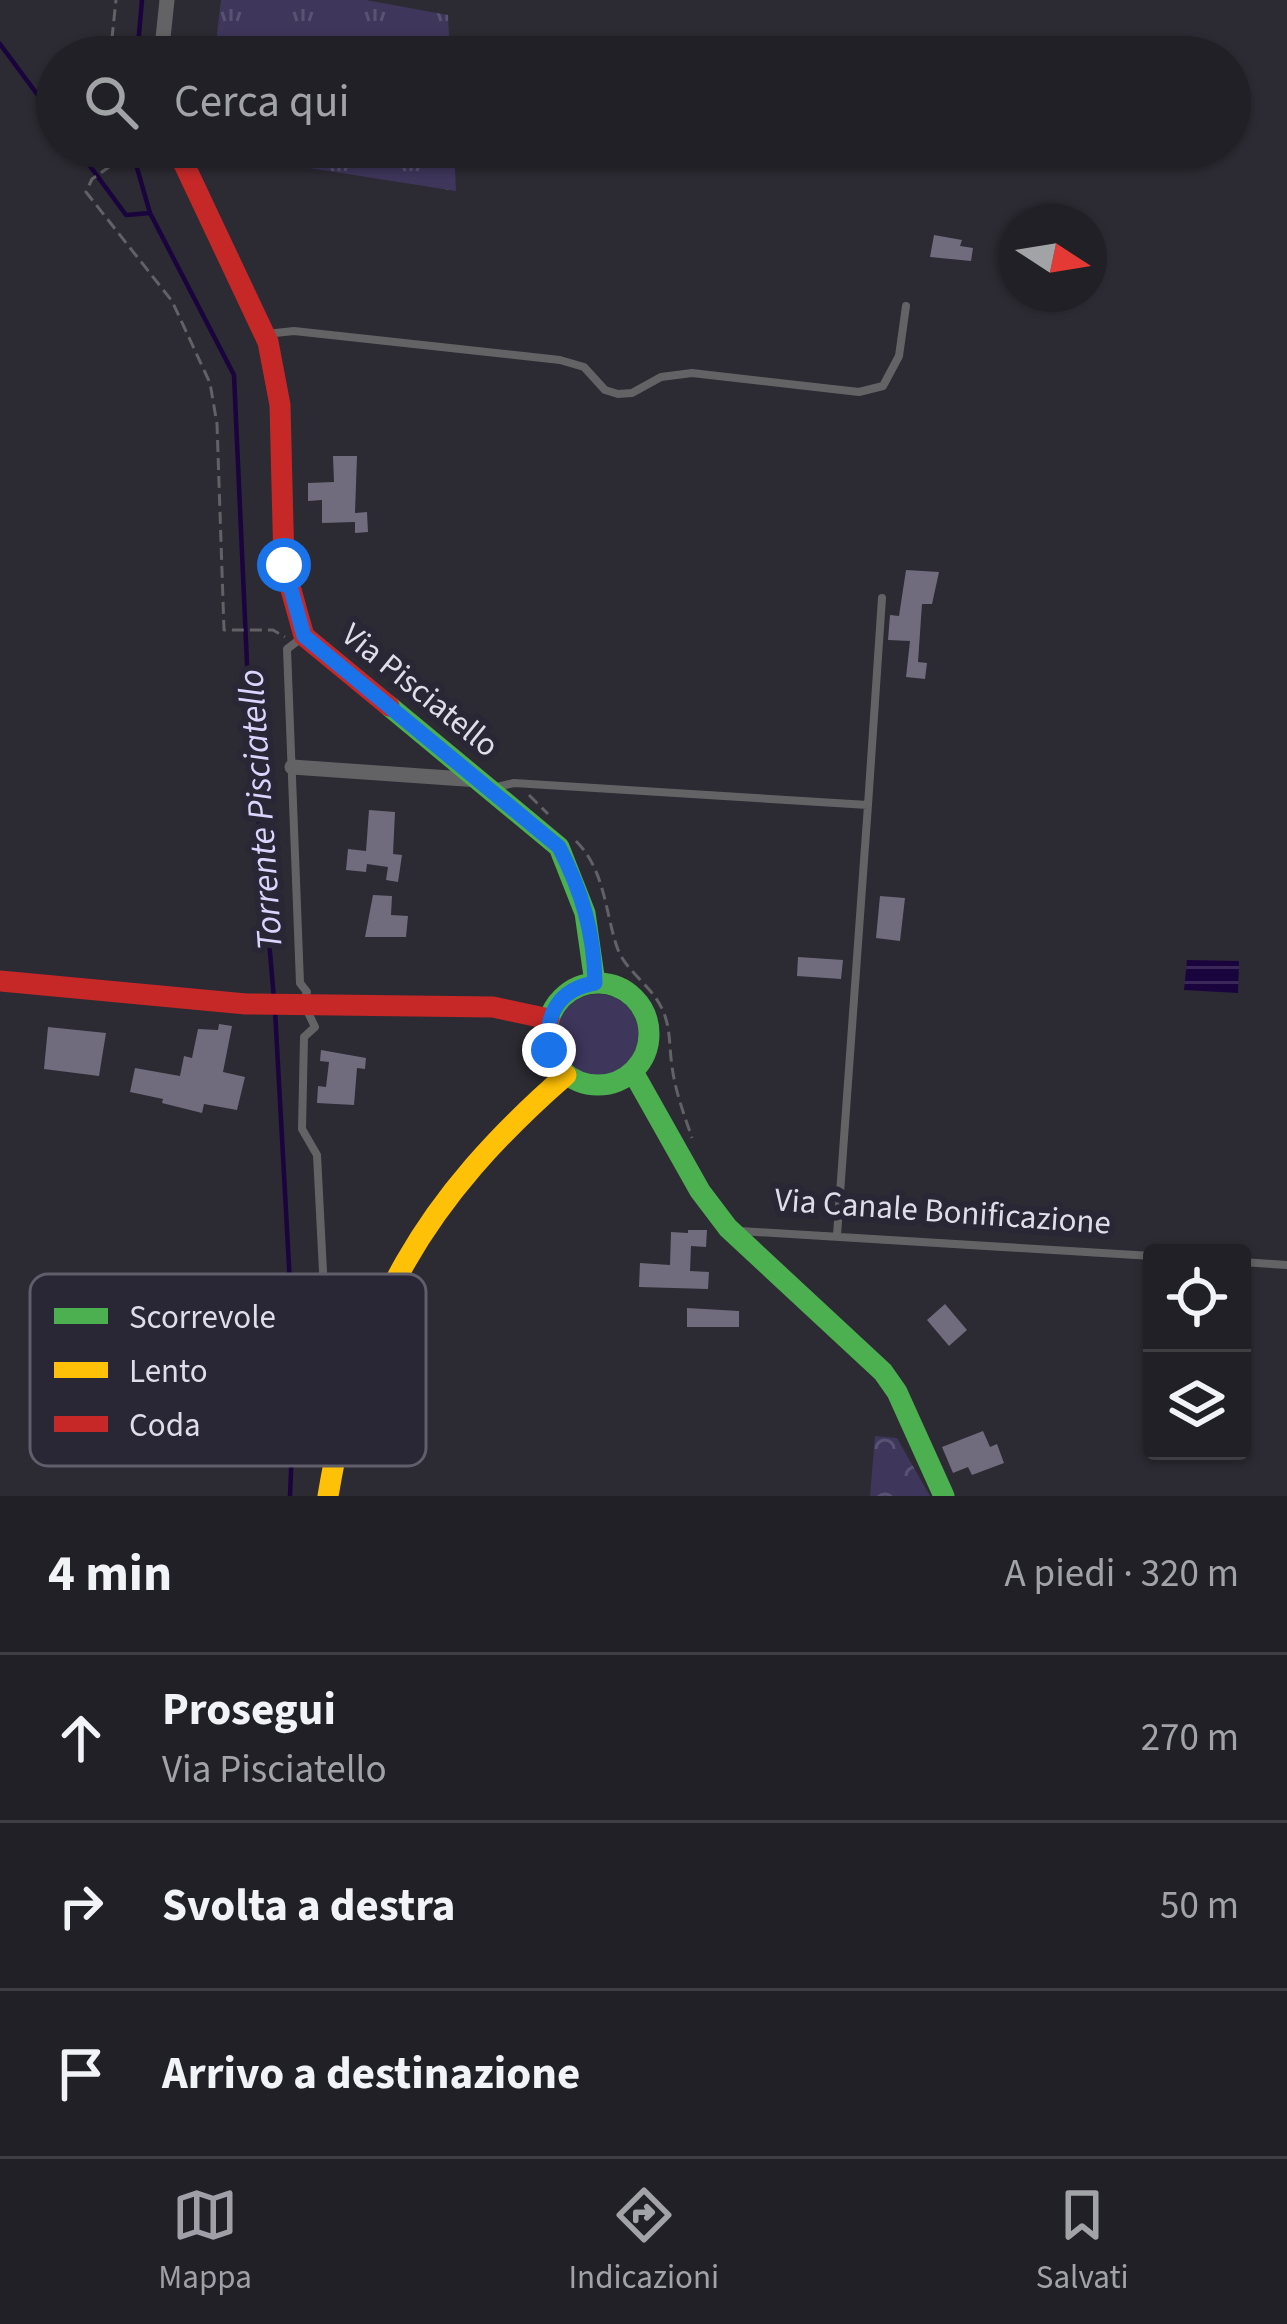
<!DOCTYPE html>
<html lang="it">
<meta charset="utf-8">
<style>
:root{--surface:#212026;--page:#2d2d32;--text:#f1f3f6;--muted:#a2a3a7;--line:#3e3e43;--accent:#a09fa8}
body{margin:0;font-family:"Source Sans 3",sans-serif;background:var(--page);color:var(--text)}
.controls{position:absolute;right:36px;bottom:36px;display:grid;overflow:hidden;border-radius:12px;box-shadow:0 3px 9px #0004}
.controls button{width:108px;height:108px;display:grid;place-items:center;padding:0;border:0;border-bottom:3px solid var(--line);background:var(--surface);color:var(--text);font:60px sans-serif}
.compass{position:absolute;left:999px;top:204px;width:108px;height:108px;border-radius:50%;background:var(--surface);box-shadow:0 3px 9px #0004;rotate:102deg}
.stop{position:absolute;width:36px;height:36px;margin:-27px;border:9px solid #1a73e8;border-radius:50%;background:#fff}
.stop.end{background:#1a73e8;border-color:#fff;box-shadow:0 3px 12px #0008}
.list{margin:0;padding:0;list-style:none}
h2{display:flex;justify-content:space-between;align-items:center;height:156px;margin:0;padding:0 48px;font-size:51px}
h2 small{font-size:39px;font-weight:400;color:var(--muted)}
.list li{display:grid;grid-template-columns:78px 1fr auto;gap:36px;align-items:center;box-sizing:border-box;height:168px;padding:0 48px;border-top:3px solid var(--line)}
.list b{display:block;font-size:45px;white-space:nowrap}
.list p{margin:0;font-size:39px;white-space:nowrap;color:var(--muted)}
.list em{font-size:39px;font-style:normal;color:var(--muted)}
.icon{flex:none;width:66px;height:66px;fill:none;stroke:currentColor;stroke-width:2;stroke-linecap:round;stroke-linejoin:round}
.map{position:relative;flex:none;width:1287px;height:1496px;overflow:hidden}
.search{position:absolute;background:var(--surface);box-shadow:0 3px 9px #0004;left:36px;right:36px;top:36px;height:132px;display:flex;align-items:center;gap:30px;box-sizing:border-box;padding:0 42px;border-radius:66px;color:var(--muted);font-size:45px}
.sheet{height:660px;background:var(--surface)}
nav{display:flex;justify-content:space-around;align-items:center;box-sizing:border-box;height:168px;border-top:3px solid var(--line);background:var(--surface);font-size:33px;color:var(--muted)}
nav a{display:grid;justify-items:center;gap:6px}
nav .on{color:var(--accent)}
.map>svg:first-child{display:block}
.grass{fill:url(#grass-tufts)}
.park{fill:url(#park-crowns)}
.garden{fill:#3e365b}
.water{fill:url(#water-rules)}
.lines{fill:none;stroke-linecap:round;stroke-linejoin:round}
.stream{stroke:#1a043d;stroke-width:4.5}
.building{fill:#706c7e}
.path{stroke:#626166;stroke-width:3;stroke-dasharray:12 6;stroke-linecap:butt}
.lane{stroke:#636366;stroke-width:8}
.street{stroke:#636366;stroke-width:15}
.fast{stroke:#4caf50;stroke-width:21}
.slow{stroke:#ffc107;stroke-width:21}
.jam{stroke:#c62828;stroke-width:21}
.route{stroke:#1a73e8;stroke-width:15}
.labels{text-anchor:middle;stroke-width:12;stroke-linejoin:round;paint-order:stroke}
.street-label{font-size:33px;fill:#dfdee8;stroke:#292736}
.water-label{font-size:36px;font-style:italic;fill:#dbd5fe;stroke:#292736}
.key{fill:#292736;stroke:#605e6b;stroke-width:3}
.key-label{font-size:33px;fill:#dfdee8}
</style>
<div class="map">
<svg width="1287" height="1496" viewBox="0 0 1287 1496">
<defs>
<pattern id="grass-tufts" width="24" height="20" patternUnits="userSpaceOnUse" patternTransform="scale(3)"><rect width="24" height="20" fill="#3e365b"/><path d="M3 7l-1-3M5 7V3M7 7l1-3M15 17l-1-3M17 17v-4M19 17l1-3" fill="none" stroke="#595373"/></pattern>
<pattern id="park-crowns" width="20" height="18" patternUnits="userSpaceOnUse" patternTransform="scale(3)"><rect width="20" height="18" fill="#3e365b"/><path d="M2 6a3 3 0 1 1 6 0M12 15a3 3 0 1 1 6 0" fill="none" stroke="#595373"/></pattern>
<pattern id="water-rules" width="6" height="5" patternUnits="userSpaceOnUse" patternTransform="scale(3)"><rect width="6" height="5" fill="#1a043d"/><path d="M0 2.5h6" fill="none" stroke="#3b2859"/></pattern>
</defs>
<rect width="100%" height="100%" fill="#2c2a32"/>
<path class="grass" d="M221 0H366L448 15 450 57H223L217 34Z
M268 147H454L456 191 271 162Z"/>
<path class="park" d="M875 1436 897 1438 930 1496H870Z"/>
<path class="garden" d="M557 1035a41 41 0 1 1 82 0a41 41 0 1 1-82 0Z"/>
<path class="water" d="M1187 960 1239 961 1238 993 1184 990Z"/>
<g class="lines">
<path class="stream" d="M0 44 57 121
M137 57 142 0
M76 147 126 215 150 213
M131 147 150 213 234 375 249 708 274 999
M275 1010 295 1375 290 1496"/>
</g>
<path class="building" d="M934 235 962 240 960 246 973 248 971 261 930 257Z
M333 456H357L355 513 367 512 368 532 355 533V522L322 523V500L308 501V483L334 482Z
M906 570 939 572 932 604H922L918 662 927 663 925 679 906 677 910 641 888 640 890 615 899 616Z
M369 810 395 812 393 854 402 855 398 882 386 880 388 867 367 864 366 872 346 870 348 849 366 851Z
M373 895 392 896 391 915 408 916 406 937H365Z
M880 896 905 898 900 941 876 938Z
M798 957 843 960 841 979 797 976Z
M219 1024 232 1026 223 1072 245 1077 237 1110 204 1104 202 1113 162 1103 163 1099 130 1092 135 1068 180 1076 184 1056 192 1058 198 1029 218 1030Z
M48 1027 106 1033 99 1076 44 1069Z
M321 1050 366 1058 365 1069 357 1068 354 1105 317 1103 318 1086 326 1087 329 1062 320 1061Z
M688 1230H707L706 1247 691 1246 690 1271 709 1272 708 1289 639 1287 640 1263 670 1265 671 1232 688 1233Z
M945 1304 967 1330 949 1346 927 1320Z
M687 1308 739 1311V1327H687Z
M983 1431 990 1447 997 1444 1004 1463 972 1475 968 1467 953 1473 942 1447Z"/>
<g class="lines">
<path class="path" d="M110 57 116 0
M111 147 109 167 92 179 86 192 172 301 210 383 217 424 224 630H273L285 637
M529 795 548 814
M576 841C604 869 605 909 616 944 624 972 652 984 663 1011 671 1029 669 1048 672 1066 675 1091 684 1114 692 1138"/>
<path class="lane" d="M266 334 294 331 560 360 584 367 605 390 618 394 632 393 661 377 692 373 859 392 883 386 899 356 906 306
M303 637 287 649 300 983 307 992 303 1002 315 1027 304 1037 302 1129 317 1155 328 1368 334 1381 347 1389
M497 787 514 783 868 805 882 598
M740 1231 1152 1256
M837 1235 868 805
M1242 1262 1287 1265"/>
<path class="street" d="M161 57 167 0
M292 767 479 780"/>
<path class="fast" d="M389 706 559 847 585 913 595 983
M547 1034a51 51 0 1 1 102 0a51 51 0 1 1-102 0Z
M633 1072 700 1191 728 1228 883 1372 897 1392 944 1496"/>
<path class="slow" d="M328 1496C359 1310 424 1199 566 1075"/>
<path class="jam" d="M176 147 268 342 280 405 284 565 304 636 389 706
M0 981 246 1004 493 1007 549 1019"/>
</g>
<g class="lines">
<path class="route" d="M284 565 304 636 559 847C582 892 594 932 595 983 559 989 544 1015 549 1050"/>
</g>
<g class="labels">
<g class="street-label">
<text transform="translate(421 689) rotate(39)" y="12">Via Pisciatello</text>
<text transform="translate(943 1210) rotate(4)" y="12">Via Canale Bonificazione</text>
</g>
<g class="water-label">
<text transform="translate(259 810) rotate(-94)" y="13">Torrente Pisciatello</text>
</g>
</g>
<rect x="30" y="1274" width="396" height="192" rx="18" class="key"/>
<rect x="54" y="1308" width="54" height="16" fill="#4caf50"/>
<rect x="54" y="1362" width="54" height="16" fill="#ffc107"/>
<rect x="54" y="1416" width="54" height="16" fill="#c62828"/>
<g class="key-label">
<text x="129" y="1328">Scorrevole</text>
<text x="129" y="1382">Lento</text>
<text x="129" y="1436">Coda</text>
</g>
</svg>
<div class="controls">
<button><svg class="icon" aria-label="locate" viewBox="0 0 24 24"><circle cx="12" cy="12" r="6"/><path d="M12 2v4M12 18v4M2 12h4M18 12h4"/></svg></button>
<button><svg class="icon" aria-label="layers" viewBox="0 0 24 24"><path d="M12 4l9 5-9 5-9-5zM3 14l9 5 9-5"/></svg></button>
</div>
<svg class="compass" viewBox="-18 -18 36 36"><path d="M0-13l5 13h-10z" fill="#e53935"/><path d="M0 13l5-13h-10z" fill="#a2a3a7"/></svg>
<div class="stop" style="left:284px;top:565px"></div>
<div class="stop end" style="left:549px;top:1050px"></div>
<div class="search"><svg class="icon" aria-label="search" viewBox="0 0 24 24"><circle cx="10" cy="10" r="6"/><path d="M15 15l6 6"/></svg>Cerca qui</div>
</div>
<section class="sheet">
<h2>4 min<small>A piedi · 320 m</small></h2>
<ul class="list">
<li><svg class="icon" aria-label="ahead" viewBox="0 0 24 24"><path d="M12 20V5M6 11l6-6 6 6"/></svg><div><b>Prosegui</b><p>Via Pisciatello</p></div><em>270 m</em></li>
<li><svg class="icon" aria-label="right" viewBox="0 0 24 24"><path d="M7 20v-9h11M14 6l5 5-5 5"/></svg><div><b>Svolta a destra</b></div><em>50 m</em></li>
<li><svg class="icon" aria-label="arrive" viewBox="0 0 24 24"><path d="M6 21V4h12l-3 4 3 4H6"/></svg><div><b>Arrivo a destinazione</b></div></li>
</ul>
</section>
<nav>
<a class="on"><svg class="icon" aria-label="map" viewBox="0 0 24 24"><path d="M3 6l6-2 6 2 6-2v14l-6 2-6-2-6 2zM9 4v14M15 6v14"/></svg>Mappa</a>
<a><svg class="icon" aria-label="directions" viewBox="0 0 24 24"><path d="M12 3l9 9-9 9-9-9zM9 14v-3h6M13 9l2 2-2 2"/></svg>Indicazioni</a>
<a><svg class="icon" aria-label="saved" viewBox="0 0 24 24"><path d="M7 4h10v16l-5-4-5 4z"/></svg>Salvati</a>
</nav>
